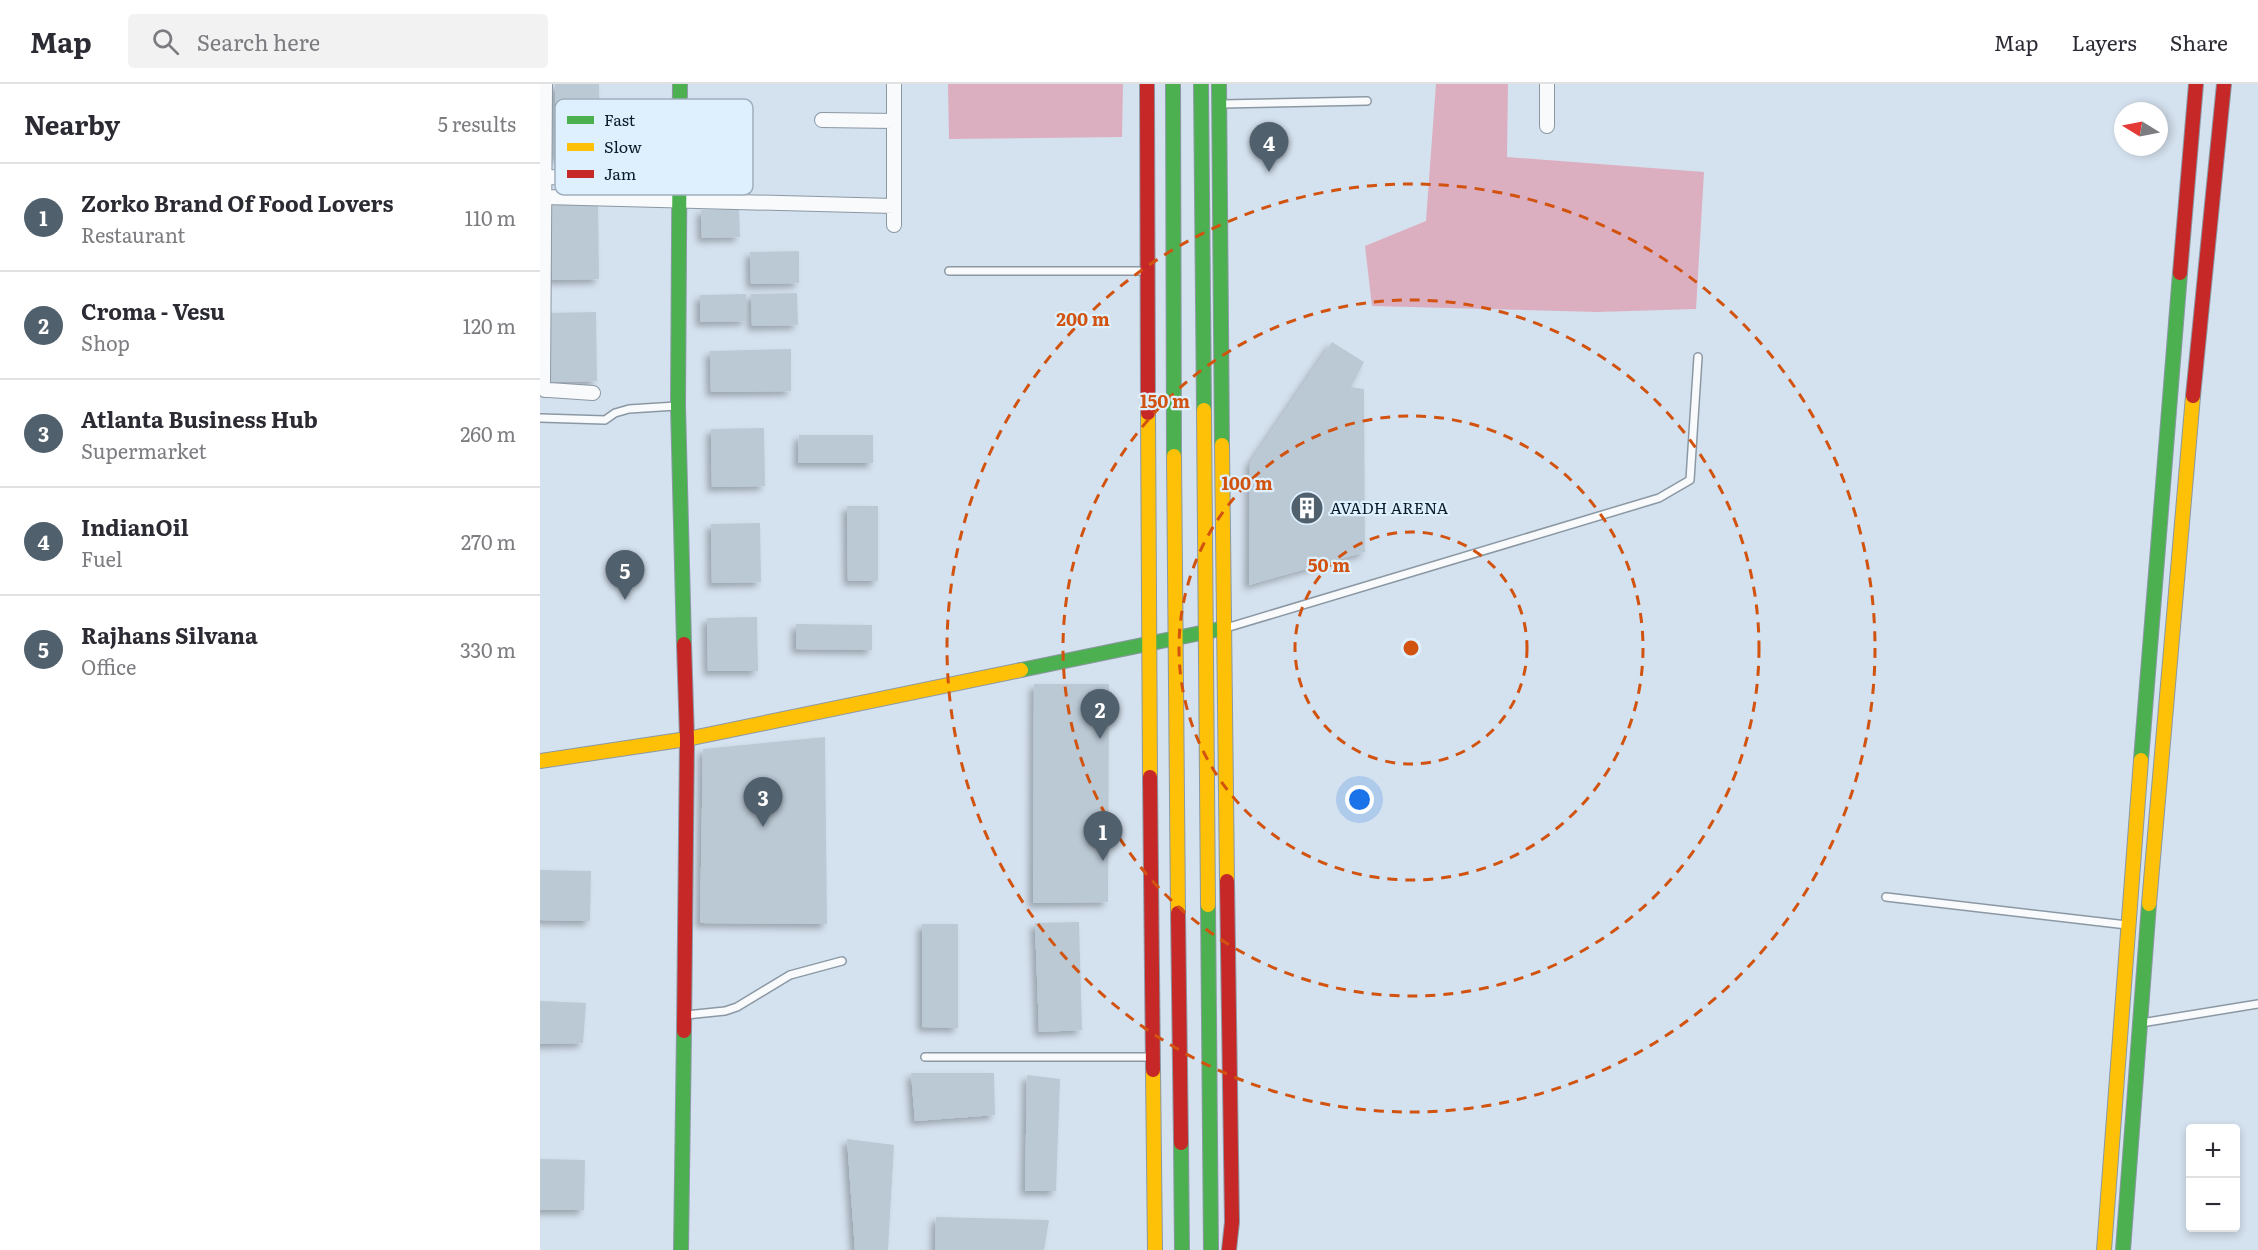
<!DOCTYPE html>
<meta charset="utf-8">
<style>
:root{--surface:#fff;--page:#f2f2f3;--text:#2b2b33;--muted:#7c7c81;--line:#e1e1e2;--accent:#51606d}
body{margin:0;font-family:Literata,serif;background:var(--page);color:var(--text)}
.controls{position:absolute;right:18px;bottom:18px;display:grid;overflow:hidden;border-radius:6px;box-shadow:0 3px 9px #0003}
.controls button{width:54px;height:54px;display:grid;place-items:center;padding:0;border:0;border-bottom:2px solid var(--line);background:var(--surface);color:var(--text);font:30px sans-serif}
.compass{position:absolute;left:1574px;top:18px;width:54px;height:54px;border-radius:50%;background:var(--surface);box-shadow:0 3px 9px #0003;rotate:280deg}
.you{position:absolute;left:820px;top:716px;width:21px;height:21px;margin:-15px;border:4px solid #fff;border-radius:50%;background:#1a73e8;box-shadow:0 0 0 9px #1a73e833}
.badge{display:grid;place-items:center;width:39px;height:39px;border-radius:50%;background:var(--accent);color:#fff;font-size:20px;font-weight:700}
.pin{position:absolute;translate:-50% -50px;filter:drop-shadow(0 2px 3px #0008)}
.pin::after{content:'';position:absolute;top:32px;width:21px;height:18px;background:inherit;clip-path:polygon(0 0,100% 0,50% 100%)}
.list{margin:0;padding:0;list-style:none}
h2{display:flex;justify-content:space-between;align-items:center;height:78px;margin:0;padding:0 24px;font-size:26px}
h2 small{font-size:20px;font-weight:400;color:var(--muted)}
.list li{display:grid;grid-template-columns:39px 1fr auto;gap:18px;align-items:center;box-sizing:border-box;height:108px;padding:0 24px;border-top:2px solid var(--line)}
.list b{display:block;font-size:22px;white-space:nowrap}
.list p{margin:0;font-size:20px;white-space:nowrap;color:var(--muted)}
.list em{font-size:20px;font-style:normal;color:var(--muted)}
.icon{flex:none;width:33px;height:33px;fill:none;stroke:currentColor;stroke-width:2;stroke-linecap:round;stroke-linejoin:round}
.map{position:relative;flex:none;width:1718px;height:1166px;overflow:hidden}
header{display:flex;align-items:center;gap:36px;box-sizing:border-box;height:84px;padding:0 30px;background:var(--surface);border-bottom:2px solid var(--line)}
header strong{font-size:28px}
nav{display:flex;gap:33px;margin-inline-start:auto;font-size:21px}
.search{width:420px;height:54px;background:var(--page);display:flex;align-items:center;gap:15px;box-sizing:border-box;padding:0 21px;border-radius:6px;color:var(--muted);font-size:22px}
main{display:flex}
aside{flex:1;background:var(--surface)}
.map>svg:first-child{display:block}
.forest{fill:#dcafc0}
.building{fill:#bbc9d5;filter:url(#shadow)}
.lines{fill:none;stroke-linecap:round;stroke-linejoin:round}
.lane-casing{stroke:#8b98a4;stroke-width:10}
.street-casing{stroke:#8b98a4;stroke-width:16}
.fast-casing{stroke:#8b98a4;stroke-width:16}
.slow-casing{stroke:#8b98a4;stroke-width:16}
.jam-casing{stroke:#8b98a4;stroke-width:16}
.lane{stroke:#f9fafc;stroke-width:7}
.street{stroke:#f9fafc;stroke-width:14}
.fast{stroke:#4caf50;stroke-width:14}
.slow{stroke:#ffc107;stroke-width:14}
.jam{stroke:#c62828;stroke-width:14}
.ring{fill:none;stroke:#d2530f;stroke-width:3;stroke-dasharray:10 8}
.labels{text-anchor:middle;stroke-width:4.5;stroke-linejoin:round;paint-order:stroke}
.poi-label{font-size:16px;fill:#0b1b27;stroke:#deeffd;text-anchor:start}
.key{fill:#deeffd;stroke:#9fafbd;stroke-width:1.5}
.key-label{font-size:16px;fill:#0b1b27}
.centre{fill:#d2530f;stroke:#deeffd;stroke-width:3}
.ring-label{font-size:18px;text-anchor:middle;font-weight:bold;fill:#d2530f;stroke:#deeffd;stroke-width:4.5;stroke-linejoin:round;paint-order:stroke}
</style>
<header>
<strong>Map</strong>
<div class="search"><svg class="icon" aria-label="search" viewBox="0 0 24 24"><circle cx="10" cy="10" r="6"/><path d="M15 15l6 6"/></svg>Search here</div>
<nav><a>Map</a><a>Layers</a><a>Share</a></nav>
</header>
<main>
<aside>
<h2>Nearby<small>5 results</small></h2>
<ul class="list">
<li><span class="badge">1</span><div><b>Zorko Brand Of Food Lovers</b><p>Restaurant</p></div><em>110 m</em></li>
<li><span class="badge">2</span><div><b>Croma - Vesu</b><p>Shop</p></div><em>120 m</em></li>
<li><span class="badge">3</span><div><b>Atlanta Business Hub</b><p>Supermarket</p></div><em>260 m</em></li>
<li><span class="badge">4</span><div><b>IndianOil</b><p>Fuel</p></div><em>270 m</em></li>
<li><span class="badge">5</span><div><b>Rajhans Silvana</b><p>Office</p></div><em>330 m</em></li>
</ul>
</aside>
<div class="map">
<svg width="1718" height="1166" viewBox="0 0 1718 1166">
<defs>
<filter id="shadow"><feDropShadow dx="-4.5" dy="4.5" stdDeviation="3" flood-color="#0004"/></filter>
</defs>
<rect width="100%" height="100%" fill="#d4e1ee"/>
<path class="forest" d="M408 0H583L582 53 409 55Z
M896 0H968L967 73 1164 88 1156 225 1057 228 832 222 825 162 886 137Z"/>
<path class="building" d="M15 0H59L60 73 16 74Z
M58 119 59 195 12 196 11 120Z
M199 125 200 153 162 154 161 126Z
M259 167V199L211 200 210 168Z
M257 209 258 241 212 242 211 210Z
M206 210V237L160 238V211Z
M56 228 57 297 9 298 8 229Z
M792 258 824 278 811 303 824 305 825 468 709 501 710 379Z
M251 265V307L171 308 170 267Z
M224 344 225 402 172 403 171 345Z
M259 351H333V379H258Z
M307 422H338V497H308Z
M220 439 221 498 172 499 171 440Z
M217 533 218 587H168L167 534Z
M256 540 332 541V566L256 565Z
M494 600H569L568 818 493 819Z
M285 653 287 840 160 839 163 665Z
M0 786 51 787 50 837 0 836Z
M539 838 542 946 499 948 495 839Z
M382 840H418V944L382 943Z
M0 917 46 919 43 959 0 960Z
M371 989H454L455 1031 375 1037Z
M487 991 520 995 516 1107H485Z
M307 1055 354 1061 348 1166H315Z
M0 1075 45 1076 44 1126H0Z
M396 1133 509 1136 504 1166H395Z"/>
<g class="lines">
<g class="lane-casing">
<path id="lane" d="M682 20 827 17
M409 187H605
M0 334 65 336 75 329 89 325 136 322
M686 544 1119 414 1150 396 1158 273
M1346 813 1587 841
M146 931 185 927 197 923 250 891 302 877
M1601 939 1718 920
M385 973H611"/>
</g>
<g class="street-casing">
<path id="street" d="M5 0 3 301 5 306H9L53 309
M282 36 354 37
M1007 42V0
M5 93 140 95
M5 113 354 122
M354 141V0"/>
</g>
<g class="fast-casing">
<path id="fast" d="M140 0 138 322 144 560
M633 0 634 372
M661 0 664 326
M679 0 682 361
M481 586 680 545
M1601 676 1640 189
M668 821 671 1166
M641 1059 642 1166
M141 1166 144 947
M1583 1166 1609 820"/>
</g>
<g class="slow-casing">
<path id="slow" d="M664 326 668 821
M608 329 610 693
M682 361 687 797
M634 372 638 829
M0 677 147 655 481 586
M1609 820 1653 312
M613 986 615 1166
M1564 1166 1601 676"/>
</g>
<g class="jam-casing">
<path id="jam" d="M607 0 608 329
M1640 189 1656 0
M1653 312 1684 0
M610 693 613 986
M687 797 692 1138 689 1166
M638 829 641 1059
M144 947 147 655 144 560"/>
</g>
<use href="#lane" class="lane"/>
<use href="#street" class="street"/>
<use href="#fast" class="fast"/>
<use href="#slow" class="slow"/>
<use href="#jam" class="jam"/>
</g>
<g class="ring">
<circle cx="871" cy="564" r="116"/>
<circle cx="871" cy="564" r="232"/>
<circle cx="871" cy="564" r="348"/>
<circle cx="871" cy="564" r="464"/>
</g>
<defs>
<g id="building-disc" transform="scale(1.725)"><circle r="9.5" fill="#51606d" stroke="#deeffd"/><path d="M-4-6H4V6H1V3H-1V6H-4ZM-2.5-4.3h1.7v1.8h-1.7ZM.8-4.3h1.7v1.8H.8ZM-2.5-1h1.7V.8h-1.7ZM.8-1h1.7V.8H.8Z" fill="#fff"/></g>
</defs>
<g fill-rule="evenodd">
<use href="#building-disc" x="767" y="424"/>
</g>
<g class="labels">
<g class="poi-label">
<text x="790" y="430">AVADH ARENA</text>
</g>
</g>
<rect x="15" y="15" width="198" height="96" rx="9" class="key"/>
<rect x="27" y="32" width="27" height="8" fill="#4caf50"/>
<rect x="27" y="59" width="27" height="8" fill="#ffc107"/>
<rect x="27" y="86" width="27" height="8" fill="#c62828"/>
<g class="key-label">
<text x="64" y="42">Fast</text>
<text x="64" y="69">Slow</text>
<text x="64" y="96">Jam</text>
</g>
<circle cx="871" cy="564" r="9" class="centre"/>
<g class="ring-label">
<text x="543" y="242">200 m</text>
<text x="625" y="324">150 m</text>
<text x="707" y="406">100 m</text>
<text x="789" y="488">50 m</text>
</g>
</svg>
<div class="controls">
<button>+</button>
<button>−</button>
</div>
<svg class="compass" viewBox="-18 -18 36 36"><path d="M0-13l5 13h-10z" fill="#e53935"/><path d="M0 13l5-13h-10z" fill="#7c7c81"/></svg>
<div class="you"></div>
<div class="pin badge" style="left:563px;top:777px">1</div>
<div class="pin badge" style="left:560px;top:655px">2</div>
<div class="pin badge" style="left:223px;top:743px">3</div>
<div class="pin badge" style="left:729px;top:88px">4</div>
<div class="pin badge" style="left:85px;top:516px">5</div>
</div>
</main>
